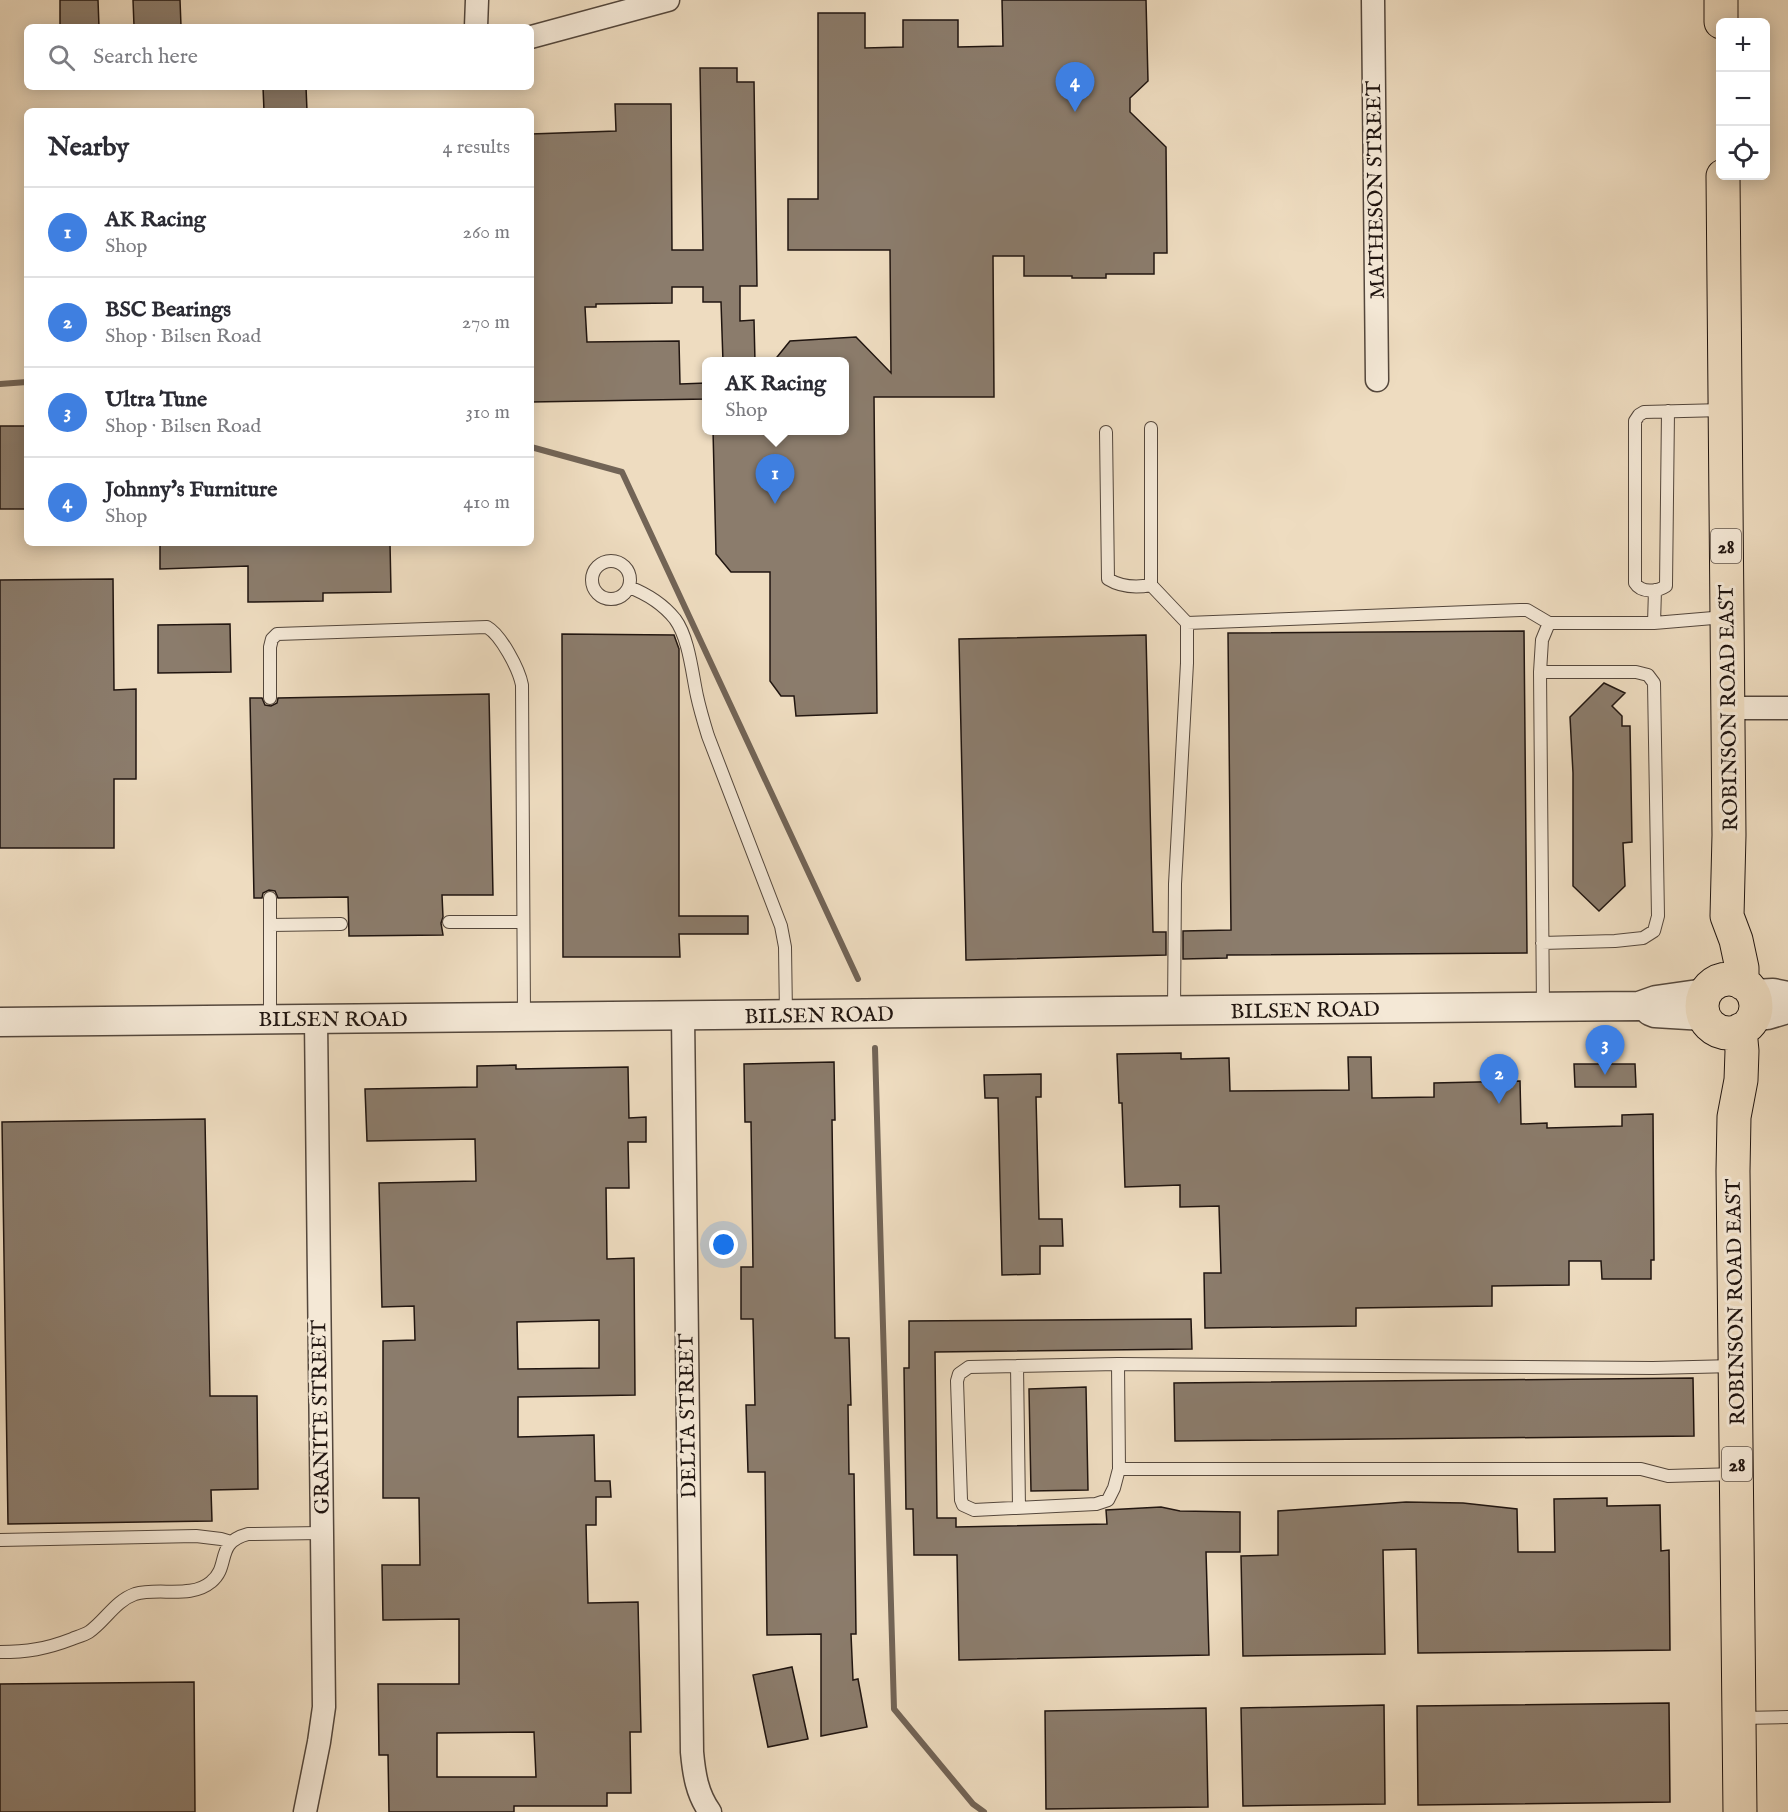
<!DOCTYPE html>
<meta charset="utf-8">
<style>
:root{--surface:#fff;--page:#f7f7f7;--text:#2b2b33;--muted:#7c7c81;--line:#e1e1e2;--accent:#0f766e}
body{margin:0;font-family:"IM FELL English",serif;background:var(--page);color:var(--text)}
.controls{position:absolute;right:18px;top:18px;display:grid;overflow:hidden;border-radius:9px;box-shadow:0 3px 15px #0003}
.controls button{width:54px;height:54px;display:grid;place-items:center;padding:0;border:0;border-bottom:2px solid var(--line);background:var(--surface);color:var(--text);font:30px sans-serif}
.you{position:absolute;left:724px;top:1245px;width:21px;height:21px;margin:-15px;border:4px solid #fff;border-radius:50%;background:#1a73e8;box-shadow:0 0 0 9px #1a73e833}
.badge{display:grid;place-items:center;width:39px;height:39px;border-radius:50%;background:var(--accent);color:#fff;font-size:20px;font-weight:700}
.pin{position:absolute;translate:-50% -50px;filter:drop-shadow(0 2px 3px #0008)}
.pin::after{content:'';position:absolute;top:32px;width:21px;height:18px;background:inherit;clip-path:polygon(0 0,100% 0,50% 100%)}
.popup{position:absolute;left:702px;top:357px;width:147px;height:78px;box-sizing:border-box;display:grid;place-content:center;border-radius:9px;background:var(--surface);filter:drop-shadow(0 2px 4px #0005);font-size:20px;white-space:nowrap;color:var(--muted)}
.popup b{font-size:22px;color:var(--text)}
.popup::after{content:'';position:absolute;left:50%;top:100%;margin-left:-12px;border:12px solid transparent;border-top-color:var(--surface)}
.list{margin:0;padding:0;list-style:none}
h2{display:flex;justify-content:space-between;align-items:center;height:78px;margin:0;padding:0 24px;font-size:26px}
h2 small{font-size:20px;font-weight:400;color:var(--muted)}
.list li{display:grid;grid-template-columns:39px 1fr auto;gap:18px;align-items:center;box-sizing:border-box;height:90px;padding:0 24px;border-top:2px solid var(--line)}
.list b{display:block;font-size:22px;white-space:nowrap}
.list p{margin:0;font-size:20px;white-space:nowrap;color:var(--muted)}
.list em{font-size:20px;font-style:normal;color:var(--muted)}
.icon{flex:none;width:33px;height:33px;fill:none;stroke:currentColor;stroke-width:2;stroke-linecap:round;stroke-linejoin:round}
.map{position:relative;flex:none;width:1788px;height:1812px;overflow:hidden}
.search{position:absolute;background:var(--surface);box-shadow:0 3px 15px #0003;left:24px;top:24px;width:510px;height:66px;display:flex;align-items:center;gap:15px;box-sizing:border-box;padding:0 21px;border-radius:9px;color:var(--muted);font-size:22px}
.panel{position:absolute;background:var(--surface);box-shadow:0 3px 15px #0003;left:24px;top:108px;width:510px;height:438px;border-radius:9px}
.map>svg:first-child{display:block}
.lines{fill:none;stroke-linecap:round;stroke-linejoin:round}
.stream{stroke:#726456;stroke-width:6}
.building{fill:#8b7c6c;stroke:#201510;stroke-width:1.5;fill-rule:evenodd}
.service-casing{stroke:#54473c;stroke-width:14}
.minor-casing{stroke:#54473c;stroke-width:25}
.tertiary-casing{stroke:#54473c;stroke-width:31}
.primary-casing{stroke:#201510;stroke-width:35}
.service{stroke:#f4e8d6;stroke-width:12}
.minor{stroke:#f4e8d6;stroke-width:22}
.tertiary{stroke:#f4e8d6;stroke-width:28}
.primary{stroke:#eedcc0;stroke-width:33}
.labels{text-anchor:middle;stroke-width:6;stroke-linejoin:round;paint-order:stroke}
.shield{fill:#f4e8d6;stroke:#60544b;stroke-width:1.5}
.shield-label{font-size:20px;font-weight:bold;fill:#201510}
.street-label{font-size:21px;fill:#201510;stroke:#f4e8d6}
</style>
<div class="map">
<svg width="1788" height="1812" viewBox="0 0 1788 1812">
<rect width="100%" height="100%" fill="#eedcc0"/>
<filter id="stains"><feTurbulence type="fractalNoise" baseFrequency=".00333" numOctaves="4"/><feColorMatrix values="0 0 0 0 .2 0 0 0 0 .09 0 0 0 0 .02 0 0 0 .5 -.17"/></filter>
<radialGradient id="worn" r=".72"><stop offset=".6" stop-color="#630" stop-opacity="0"/><stop offset="1" stop-color="#630" stop-opacity=".3"/></radialGradient>
<g class="lines">
<path class="stream" d="M0 384 27 382
M531 447 622 472 858 979
M875 1048 894 1709 973 1804 984 1812"/>
</g>
<path class="building" d="M60 0H98L99 27H60Z
M133 0H180L181 26H134Z
M1002 0H1146L1148 81 1130 98V112L1166 147 1167 253H1154V274H1106V278H1072V276H1024V256H993L994 397H874L877 713 796 716 794 696H781L770 681V572H731L716 554 713 430H844V362H773L790 341 856 337 891 373 890 250H788V199H818V13H865V48L903 47V20H958V47L1003 46Z
M700 68H737V82H754L757 286H740V321L754 320 755 362H723L721 302H703V287H672V303L596 304V307H585L587 342 679 341 680 384 706 383V399L531 402V134L616 131 615 104H671L672 250H703Z
M263 87H306L307 111H264Z
M0 426H27V509H0Z
M160 543H390L391 592 323 593V601L248 602V566L160 569Z
M113 579 114 690 136 689V779H114V848H0V580Z
M230 624 231 672 158 673V625Z
M1524 631 1527 953 1227 955V958L1183 959V931L1231 930 1228 633Z
M562 634 674 635 679 649V916H748V934H679L680 957H563Z
M1146 635 1153 932H1166V955L966 960 959 639Z
M1604 683 1625 693 1612 706 1622 716V726H1630L1632 842 1623 843 1625 886 1599 911 1573 886V773L1570 717Z
M489 694 493 895H442L443 917 441 923 443 935 349 936 348 897 278 898 275 891 269 890 263 893 262 898H254L250 698H262L265 705 271 706 277 703 278 698Z
M1181 1053V1059L1229 1058 1230 1091 1349 1090 1348 1057H1371L1372 1098 1434 1097V1083L1520 1081 1521 1124 1547 1123V1128L1622 1126V1115L1653 1114 1654 1260H1651V1279H1602L1601 1261H1569V1285L1492 1286V1306L1356 1308V1326L1205 1328 1204 1273H1221L1219 1206 1180 1207V1185L1125 1187 1122 1103H1119L1117 1054Z
M834 1062 835 1120H832L835 1338H849L851 1405H848L849 1474H854L856 1634H851L853 1680 858 1679 867 1727 821 1736V1634L767 1635 765 1472H748L746 1405H755L753 1319H741V1267H753L751 1122H745L744 1064Z
M1574 1064H1635L1636 1087H1575Z
M516 1065V1069L628 1067 629 1118 646 1117V1142H628L629 1188H606L607 1259 634 1258 635 1395 518 1397V1437L594 1435 595 1481H610L611 1497H596V1525H586L588 1603 638 1602 641 1732H630L631 1793H607V1806H514V1812H389L388 1755H379L378 1684H459V1619L383 1620 382 1565H420L419 1498H383V1341L415 1340 414 1306 382 1307 379 1183 476 1181 475 1139 367 1141 365 1089 477 1087V1066ZM599 1320V1368L518 1369 517 1322ZM534 1732 536 1777H437V1733Z
M1041 1074V1097H1036L1039 1219H1062L1063 1246H1040V1274L1002 1275 998 1098H985L984 1075Z
M205 1119 210 1396H257L258 1489 211 1490 212 1521 8 1524 2 1122Z
M1191 1319 1192 1349 935 1352 937 1518H956V1527L1107 1524 1106 1510 1161 1507 1180 1511 1240 1512V1552H1206L1209 1655 959 1660 957 1555H914L913 1509H906L904 1368H909V1321Z
M1693 1378 1694 1436 1175 1441 1174 1383Z
M1086 1387 1088 1490 1031 1491 1029 1389Z
M1607 1498V1506L1660 1505 1661 1551 1669 1550 1670 1650 1418 1653 1416 1549 1383 1550 1385 1654 1243 1656 1241 1556 1278 1555V1511L1406 1502 1463 1503 1517 1509 1518 1552H1555L1554 1499Z
M792 1667 808 1739 768 1747 753 1675Z
M194 1682 195 1812H0V1684Z
M1669 1703 1670 1802 1418 1805 1417 1706Z
M1384 1705 1385 1804 1243 1806 1241 1708Z
M1206 1708 1208 1807 1046 1809 1045 1711Z"/>
<g class="lines">
<g class="service-casing">
<path id="service" d="M1668 411 1666 586C1657 592 1641 593 1635 583V421L1639 415 1644 412 1723 410
M1106 432 1108 579C1121 587 1135 588 1151 585L1187 623
M592 580a19 19 0 1 1 38 0a19 19 0 1 1-38 0Z
M1151 585V428
M629 587C647 594 663 604 675 619 689 638 692 673 697 696 700 710 704 723 708 736L781 926 785 947 786 1015
M1654 623 1655 590
M1540 672H1636L1648 675 1654 683 1658 916 1654 931 1643 938 1615 941 1542 943
M270 698V647L272 639 277 634 487 627C501 635 519 669 522 685L524 1016
M270 898V1020
M449 922H523
M270 925 341 924
M1543 1007 1540 672 1542 640 1549 623H1654L1725 617
M1174 1011 1175 884 1187 663V623L1520 610H1527L1549 623
M1118 1364 1119 1469 1114 1488 1108 1500 1096 1504 974 1510 963 1505 961 1500 957 1381 959 1374 969 1367 1118 1364 1653 1368 1734 1366
M1017 1366 1019 1508
M1119 1469H1641L1668 1476 1736 1474
M0 1540 196 1536 221 1539 231 1542
M0 1652C27 1652 46 1649 72 1639 77 1637 84 1635 89 1632 105 1621 115 1601 135 1594 159 1587 191 1599 211 1582 231 1566 214 1543 248 1534L321 1533
M1741 1718 1788 1717"/>
</g>
<g class="minor-casing">
<path id="minor" d="M1373 0 1377 380
M476 27 477 0
M531 37 668 0
M1728 708H1788
M683 1016 692 1752C694 1774 697 1794 710 1812
M305 1812 319 1742 324 1707 316 1020"/>
</g>
<g class="tertiary-casing">
<path id="tertiary" d="M1753 994 1773 993 1788 996
M1650 1011 1655 1013 1704 1016
M1753 1017 1767 1015 1788 1009
M0 1022 1639 1006 1656 1000 1705 993"/>
</g>
<g class="primary-casing">
<path id="primary" d="M1721 0V22
M1723 176 1729 835 1727 916 1736 940 1742 968V983
M1702 1006a27 27 0 1 1 54 0a27 27 0 1 1-54 0Z
M1740 1030 1742 1051 1741 1080 1734 1117 1733 1171 1740 1812"/>
</g>
<use href="#service" class="service"/>
<use href="#minor" class="minor"/>
<use href="#tertiary" class="tertiary"/>
<use href="#primary" class="primary"/>
</g>
<g class="labels">
<g class="shield">
<rect x="1711" y="529" width="30" height="34" rx="4.5"/>
<rect x="1722" y="1447" width="30" height="34" rx="4.5"/>
</g>
<g class="shield-label">
<text x="1726" y="553">28</text>
<text x="1737" y="1471">28</text>
</g>
<g class="street-label">
<text transform="translate(1375 190) rotate(-91)" y="7">MATHESON STREET</text>
<text transform="translate(1728 708) rotate(-91)" y="7">ROBINSON ROAD EAST</text>
<text transform="translate(1305 1010) rotate(-1)" y="7">BILSEN ROAD</text>
<text transform="translate(819 1015) rotate(-1)" y="7">BILSEN ROAD</text>
<text x="333" y="1026">BILSEN ROAD</text>
<text transform="translate(1735 1302) rotate(-91)" y="7">ROBINSON ROAD EAST</text>
<text transform="translate(687 1416) rotate(-91)" y="7">DELTA STREET</text>
<text transform="translate(320 1417) rotate(-91)" y="7">GRANITE STREET</text>
</g>
</g>
<rect width="100%" height="100%" filter="url(#stains)"/>
<rect width="100%" height="100%" fill="url(#worn)"/>
</svg>
<div class="controls">
<button>+</button>
<button>−</button>
<button><svg class="icon" aria-label="locate" viewBox="0 0 24 24"><circle cx="12" cy="12" r="6"/><path d="M12 2v4M12 18v4M2 12h4M18 12h4"/></svg></button>
</div>
<div class="you"></div>
<div class="pin badge" style="left:775px;top:504px;background:#3f7fe0">1</div>
<div class="popup"><b>AK Racing</b>Shop</div>
<div class="pin badge" style="left:1499px;top:1104px;background:#3f7fe0">2</div>
<div class="pin badge" style="left:1605px;top:1075px;background:#3f7fe0">3</div>
<div class="pin badge" style="left:1075px;top:112px;background:#3f7fe0">4</div>
<div class="search"><svg class="icon" aria-label="search" viewBox="0 0 24 24"><circle cx="10" cy="10" r="6"/><path d="M15 15l6 6"/></svg>Search here</div>
<section class="panel">
<h2>Nearby<small>4 results</small></h2>
<ul class="list">
<li><span class="badge" style="background:#3f7fe0">1</span><div><b>AK Racing</b><p>Shop</p></div><em>260 m</em></li>
<li><span class="badge" style="background:#3f7fe0">2</span><div><b>BSC Bearings</b><p>Shop · Bilsen Road</p></div><em>270 m</em></li>
<li><span class="badge" style="background:#3f7fe0">3</span><div><b>Ultra Tune</b><p>Shop · Bilsen Road</p></div><em>310 m</em></li>
<li><span class="badge" style="background:#3f7fe0">4</span><div><b>Johnny's Furniture</b><p>Shop</p></div><em>410 m</em></li>
</ul>
</section>
</div>
